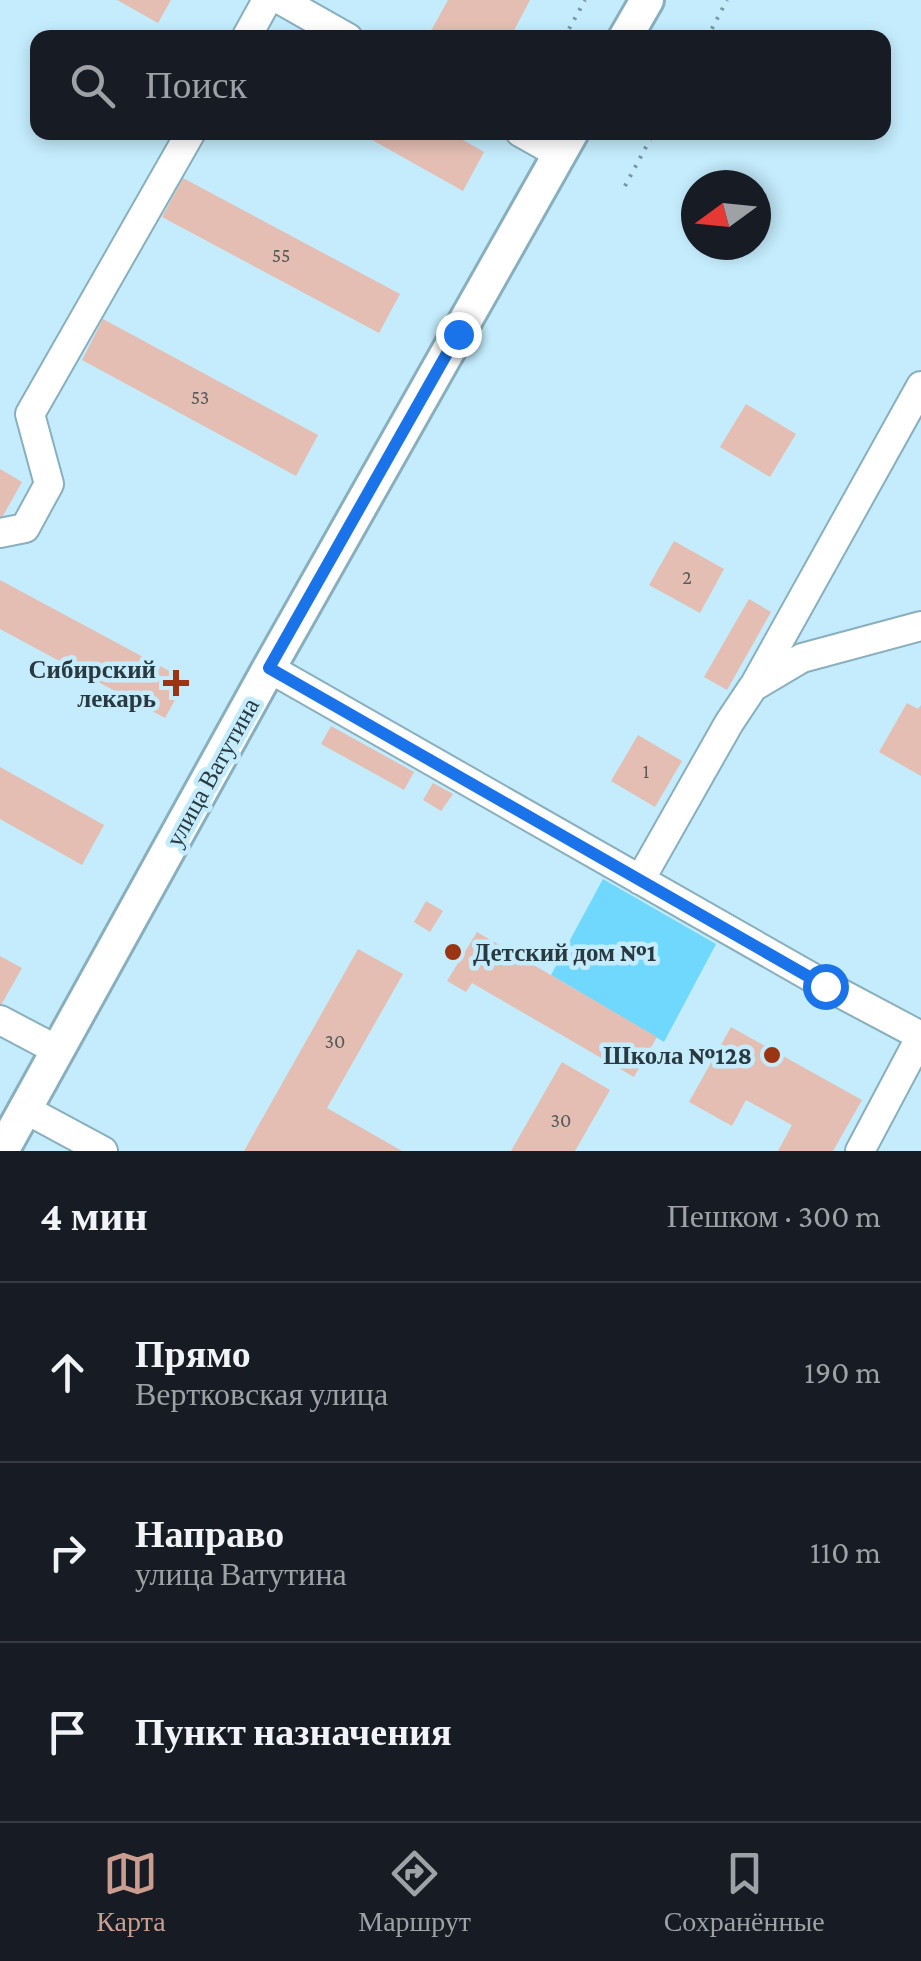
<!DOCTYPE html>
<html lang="ru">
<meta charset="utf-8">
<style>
:root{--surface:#171b24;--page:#20242c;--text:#f1f3f6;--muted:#9ea1a6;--line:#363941;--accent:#ca9d90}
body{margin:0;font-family:"Crimson Pro",serif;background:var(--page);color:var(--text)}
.compass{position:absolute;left:681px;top:170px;width:90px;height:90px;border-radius:50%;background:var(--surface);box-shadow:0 5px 15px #0003;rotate:255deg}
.stop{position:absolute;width:30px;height:30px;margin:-22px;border:8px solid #1a73e8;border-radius:50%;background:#fff}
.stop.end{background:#1a73e8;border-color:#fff;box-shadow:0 2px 10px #0008}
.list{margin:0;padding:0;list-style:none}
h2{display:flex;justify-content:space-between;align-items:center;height:130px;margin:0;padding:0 40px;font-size:42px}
h2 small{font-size:32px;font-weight:400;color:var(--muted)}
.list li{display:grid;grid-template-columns:65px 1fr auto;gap:30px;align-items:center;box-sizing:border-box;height:180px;padding:0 40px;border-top:2px solid var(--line)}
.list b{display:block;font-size:38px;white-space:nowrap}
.list p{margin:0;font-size:32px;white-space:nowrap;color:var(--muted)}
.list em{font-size:32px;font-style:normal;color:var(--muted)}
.icon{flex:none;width:55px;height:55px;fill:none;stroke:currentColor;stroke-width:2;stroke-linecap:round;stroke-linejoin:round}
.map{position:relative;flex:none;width:921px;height:1151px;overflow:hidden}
.search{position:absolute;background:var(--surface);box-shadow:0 5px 15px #0003;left:30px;right:30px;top:30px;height:110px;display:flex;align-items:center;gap:25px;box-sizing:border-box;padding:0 35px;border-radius:20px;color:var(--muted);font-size:38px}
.sheet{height:670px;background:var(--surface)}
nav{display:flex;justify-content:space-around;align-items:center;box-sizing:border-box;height:140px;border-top:2px solid var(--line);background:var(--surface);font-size:28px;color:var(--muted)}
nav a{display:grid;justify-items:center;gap:5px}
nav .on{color:var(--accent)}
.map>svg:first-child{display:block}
.green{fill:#71d8fd}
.building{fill:#e4beb3}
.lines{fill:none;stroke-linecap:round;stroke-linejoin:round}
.minor-casing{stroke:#89afbe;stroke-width:32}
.major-casing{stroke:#89afbe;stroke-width:38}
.path{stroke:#7895a0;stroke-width:4;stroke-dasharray:2.5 8;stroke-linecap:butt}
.minor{stroke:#fff;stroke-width:28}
.major{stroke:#fff;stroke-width:32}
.route{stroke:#1a73e8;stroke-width:12}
.poi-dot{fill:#9b3413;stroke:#c4ecfc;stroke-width:4}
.labels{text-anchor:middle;stroke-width:9;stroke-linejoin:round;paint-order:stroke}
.number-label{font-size:20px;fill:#585a5c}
.poi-label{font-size:25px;font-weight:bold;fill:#29393f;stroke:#c4ecfc;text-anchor:end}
.street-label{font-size:25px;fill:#29393f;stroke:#c4ecfc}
</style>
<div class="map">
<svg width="921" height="1151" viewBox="0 0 921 1151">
<rect width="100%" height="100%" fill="#c4ecfc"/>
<path class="green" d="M603 879 716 944 664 1042 551 975Z"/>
<path class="building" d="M117 0H171L158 23Z
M448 0H530L510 38H427Z
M358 132H449L484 152 463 191Z
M183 178 400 294 379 333 162 217Z
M103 319 318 435 296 476 82 360Z
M746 404 796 434 770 477 720 447Z
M0 469 22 482 0 521Z
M674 541 724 569 700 613 649 585Z
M0 580 186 680 165 718 0 629Z
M749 599 771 612 727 690 704 677Z
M907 703 918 709 921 705V776L879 752Z
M331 726 414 772 404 790 321 744Z
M638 735 682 761 655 807 611 781Z
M0 767 104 825 82 865 0 819Z
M433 783 453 794 441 811 423 800Z
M426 901 443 911 430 932 414 922Z
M477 932 657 1037 634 1077 472 983 466 992 447 981Z
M358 949 403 974 327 1108 402 1151H244Z
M0 956 22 968 0 1007Z
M731 1027 862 1100 833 1151H778L792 1125 746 1100 732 1126 689 1102Z
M562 1062 610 1090 575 1151H511Z"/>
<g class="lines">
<g class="minor-casing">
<path id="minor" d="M281 0 348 38
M246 38 267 0
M520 132 559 154
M0 533 25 528 49 484 30 414 191 132
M269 668 825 985 921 1036
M754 686 921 386
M640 880 729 723 753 687 802 658 921 626
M0 1020 57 1050
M25 1109 103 1151
M860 1151 921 1036"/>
</g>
<g class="major-casing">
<path id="major" d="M625 38 647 0
M2 1151 269 668 572 132"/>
</g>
<path class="path" d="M564 38 585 0
M707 38 727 0
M625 186 654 132"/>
<use href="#minor" class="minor"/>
<use href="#major" class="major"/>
</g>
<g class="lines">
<path class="route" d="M458 334 269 668 825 986"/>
</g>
<g class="poi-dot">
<path d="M171 668h10v10h10v10h-10v10h-10v-10h-10v-10h10z"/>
<circle cx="453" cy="952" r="10"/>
<circle cx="772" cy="1055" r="10"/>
</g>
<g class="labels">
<g class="number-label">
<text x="281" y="262">55</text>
<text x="200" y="404">53</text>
<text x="687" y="584">2</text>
<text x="646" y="778">1</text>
<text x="335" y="1048">30</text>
<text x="561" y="1127">30</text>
</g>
<g class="poi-label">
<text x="156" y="678">Сибирский<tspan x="156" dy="29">лекарь</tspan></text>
<text x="473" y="961" text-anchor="start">Детский дом №1</text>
<text x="752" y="1064">Школа №128</text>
</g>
<g class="street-label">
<text transform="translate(212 772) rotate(-61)" y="9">улица Ватутина</text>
</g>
</g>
</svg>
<svg class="compass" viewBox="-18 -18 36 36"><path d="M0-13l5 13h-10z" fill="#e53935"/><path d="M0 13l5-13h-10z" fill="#9ea1a6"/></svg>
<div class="stop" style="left:825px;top:986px"></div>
<div class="stop end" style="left:458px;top:334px"></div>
<div class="search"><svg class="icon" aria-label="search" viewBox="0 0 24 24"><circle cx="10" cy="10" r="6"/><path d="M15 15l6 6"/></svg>Поиск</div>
</div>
<section class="sheet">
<h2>4 мин<small>Пешком · 300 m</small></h2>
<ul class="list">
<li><svg class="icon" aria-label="ahead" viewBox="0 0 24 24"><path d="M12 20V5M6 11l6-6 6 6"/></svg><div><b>Прямо</b><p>Вертковская улица</p></div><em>190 m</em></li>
<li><svg class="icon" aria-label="right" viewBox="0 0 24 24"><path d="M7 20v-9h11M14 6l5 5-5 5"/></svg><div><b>Направо</b><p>улица Ватутина</p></div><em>110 m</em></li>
<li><svg class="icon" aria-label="arrive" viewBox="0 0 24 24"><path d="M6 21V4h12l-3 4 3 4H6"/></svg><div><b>Пункт назначения</b></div></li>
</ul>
</section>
<nav>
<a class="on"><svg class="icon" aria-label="map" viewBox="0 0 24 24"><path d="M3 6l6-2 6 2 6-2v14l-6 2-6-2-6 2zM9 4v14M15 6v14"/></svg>Карта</a>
<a><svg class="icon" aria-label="directions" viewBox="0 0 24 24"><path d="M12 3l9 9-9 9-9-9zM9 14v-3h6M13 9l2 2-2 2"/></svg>Маршрут</a>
<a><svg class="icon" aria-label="saved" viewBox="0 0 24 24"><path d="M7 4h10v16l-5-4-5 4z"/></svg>Сохранённые</a>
</nav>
